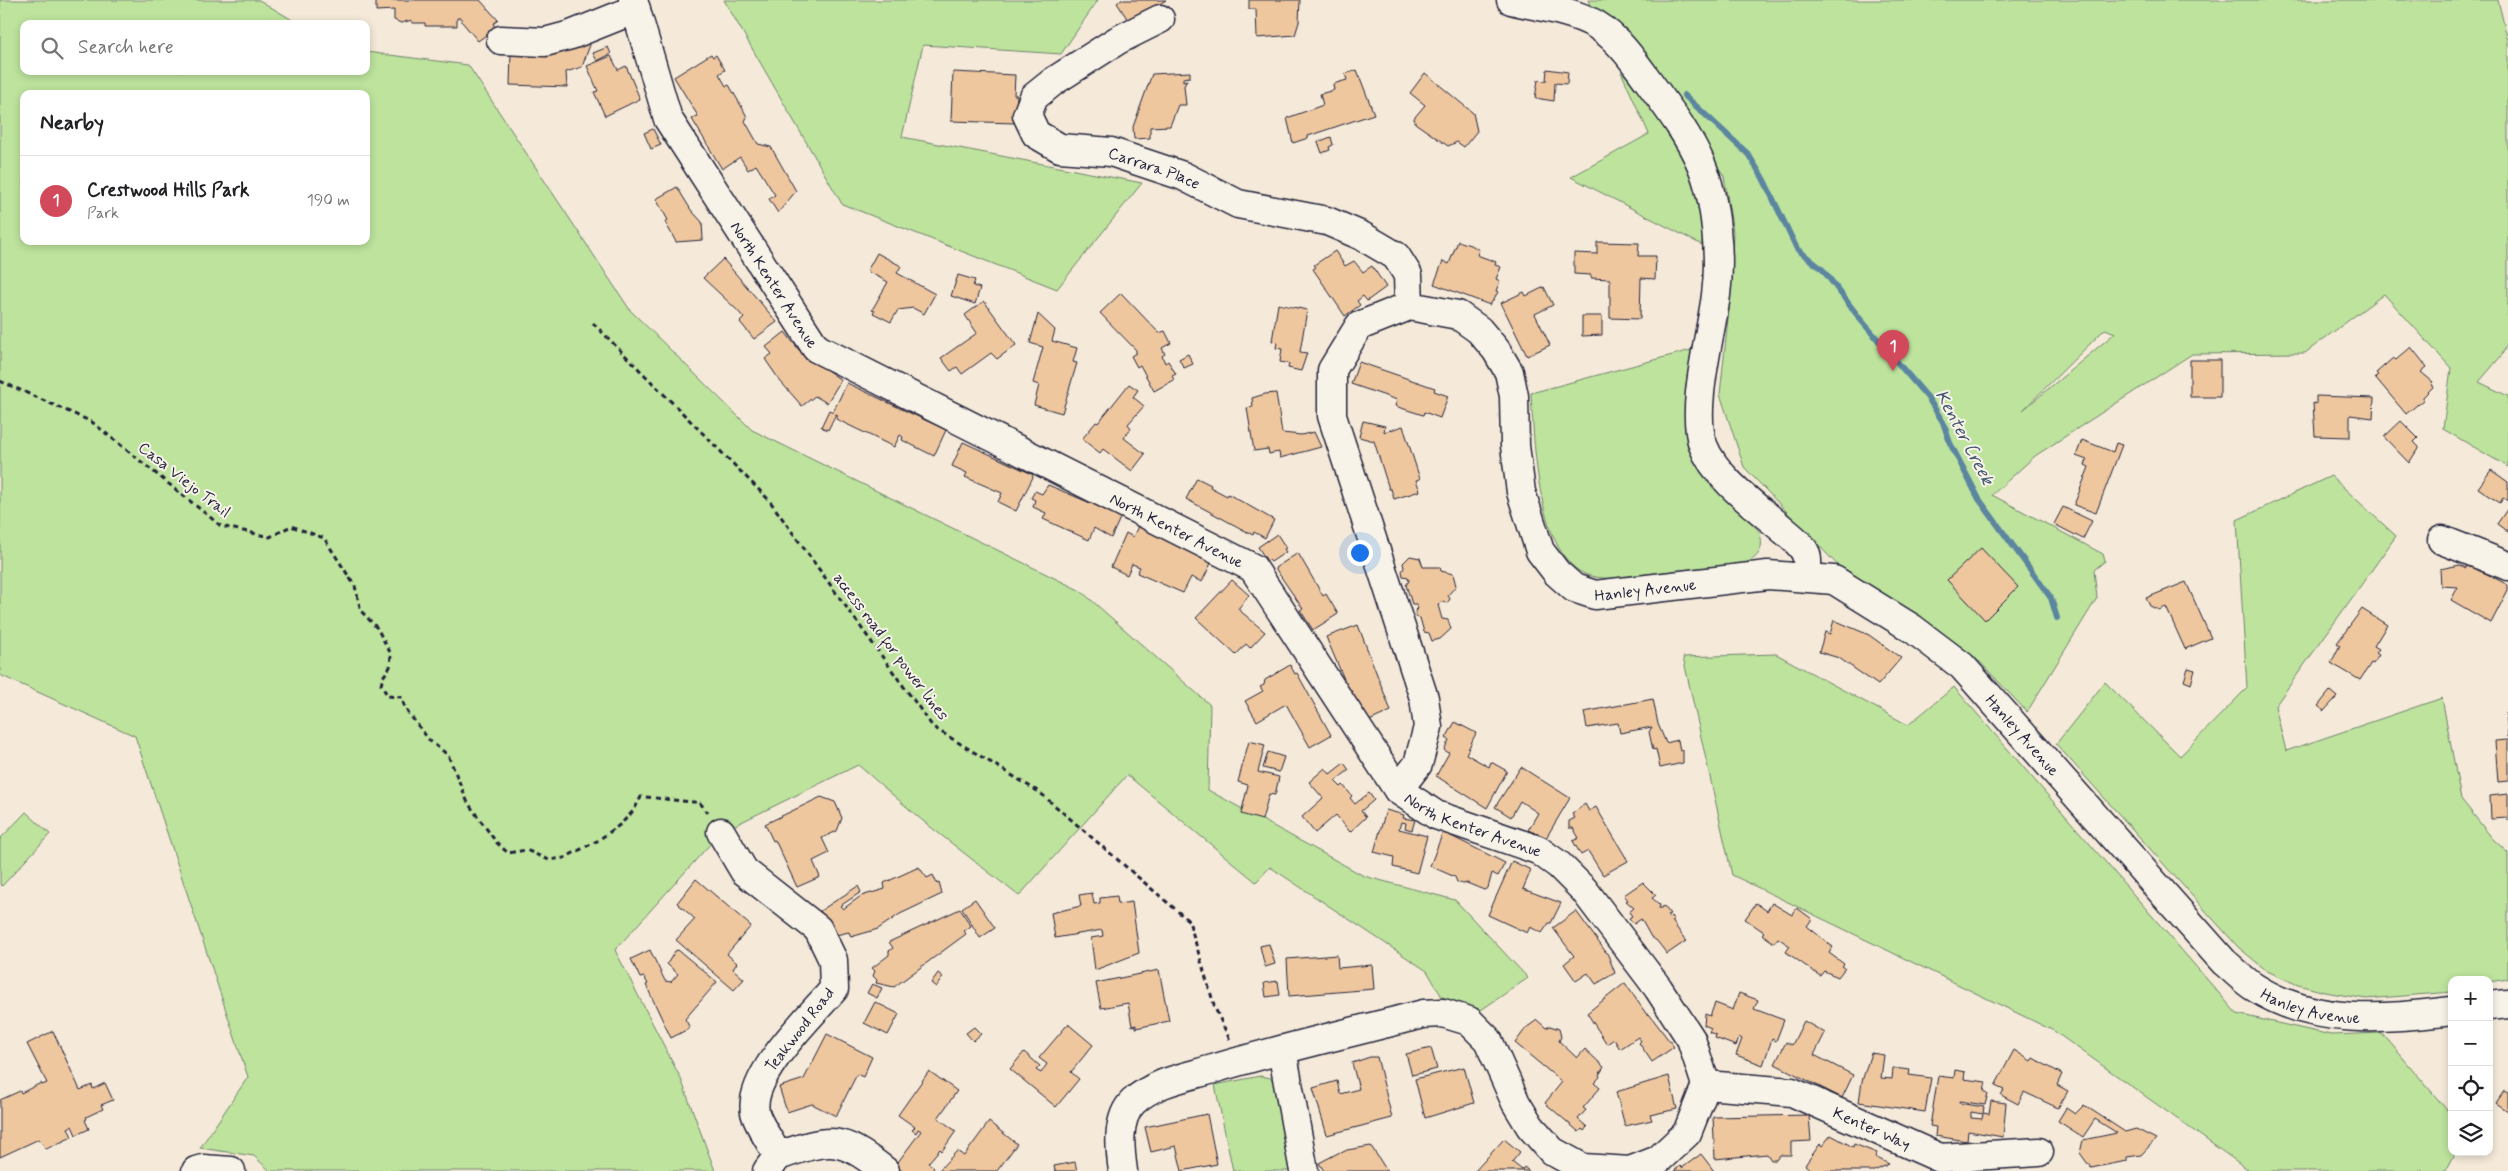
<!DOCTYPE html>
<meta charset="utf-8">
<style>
:root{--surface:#fff;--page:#f6f6f6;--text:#202124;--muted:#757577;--line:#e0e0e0;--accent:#d1495b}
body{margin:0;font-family:Mynerve,sans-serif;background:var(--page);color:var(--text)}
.controls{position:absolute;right:15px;bottom:15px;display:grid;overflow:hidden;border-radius:10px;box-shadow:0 2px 8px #0003}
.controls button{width:45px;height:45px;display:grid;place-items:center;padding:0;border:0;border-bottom:1px solid var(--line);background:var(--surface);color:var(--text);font:25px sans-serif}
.you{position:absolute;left:1359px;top:552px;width:18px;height:18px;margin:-12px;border:4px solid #fff;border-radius:50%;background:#1a73e8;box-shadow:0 0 0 8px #1a73e833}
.badge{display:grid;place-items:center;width:32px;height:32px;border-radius:50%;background:var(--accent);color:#fff;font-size:16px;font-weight:700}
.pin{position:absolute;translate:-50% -41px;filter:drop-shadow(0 1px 2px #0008)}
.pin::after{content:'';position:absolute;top:26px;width:18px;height:15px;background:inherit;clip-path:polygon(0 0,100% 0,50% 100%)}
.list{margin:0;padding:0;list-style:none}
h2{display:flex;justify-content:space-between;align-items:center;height:65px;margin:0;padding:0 20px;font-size:21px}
h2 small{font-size:16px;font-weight:400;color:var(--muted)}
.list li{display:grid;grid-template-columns:32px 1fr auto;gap:15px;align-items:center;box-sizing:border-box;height:90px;padding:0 20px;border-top:1px solid var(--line)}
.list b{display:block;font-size:19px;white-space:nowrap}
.list p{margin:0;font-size:16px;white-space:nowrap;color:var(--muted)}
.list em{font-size:16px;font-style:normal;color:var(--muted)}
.icon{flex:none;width:28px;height:28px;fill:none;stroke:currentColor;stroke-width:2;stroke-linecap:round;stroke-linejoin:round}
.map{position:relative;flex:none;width:2508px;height:1171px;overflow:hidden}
.search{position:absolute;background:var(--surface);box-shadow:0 2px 8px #0003;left:20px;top:20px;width:350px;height:55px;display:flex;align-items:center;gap:12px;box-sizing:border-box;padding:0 18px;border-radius:10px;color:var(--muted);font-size:19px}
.panel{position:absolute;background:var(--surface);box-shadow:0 2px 8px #0003;left:20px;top:90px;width:350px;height:155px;border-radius:10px}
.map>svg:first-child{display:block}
.green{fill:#bde39d;stroke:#70826c;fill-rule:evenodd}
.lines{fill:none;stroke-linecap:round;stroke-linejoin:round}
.stream{stroke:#5c86a0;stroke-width:6}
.building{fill:#efc79f;stroke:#22223b;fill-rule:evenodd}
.minor-casing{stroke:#22223b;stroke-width:31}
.path{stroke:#22223b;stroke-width:3;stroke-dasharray:5 4;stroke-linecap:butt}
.minor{stroke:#f7f3e8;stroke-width:28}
.labels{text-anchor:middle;stroke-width:4;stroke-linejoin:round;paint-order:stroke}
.street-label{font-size:16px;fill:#22223b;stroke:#f7f3e8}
.water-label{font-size:18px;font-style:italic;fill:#3f546e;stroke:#f7f3e8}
</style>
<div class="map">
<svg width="2508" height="1171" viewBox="0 0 2508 1171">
<rect width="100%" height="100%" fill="#f5ead9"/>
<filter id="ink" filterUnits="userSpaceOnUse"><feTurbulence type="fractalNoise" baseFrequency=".02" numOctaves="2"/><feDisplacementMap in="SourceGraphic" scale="10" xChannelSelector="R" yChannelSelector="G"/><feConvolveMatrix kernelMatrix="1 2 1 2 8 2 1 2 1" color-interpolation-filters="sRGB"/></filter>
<g filter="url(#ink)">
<path class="green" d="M0 0H259L299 24H24V71H366V52L468 65 630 310 752 430 1081 591 1210 705 1208 790 1364 876 1455 900 1528 978 1481 1010 1442 997 1427 971 1270 867 1256 882 1127 775 1019 896 923 821 858 765 721 832 615 950 681 1079 715 1171H270L254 1156 200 1148 248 1077 135 736 0 675ZM24 94H366V241H24Z
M724 0H1098L1061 54 923 45 902 137 1142 183 1057 289 842 204Z
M1588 0H2498L2508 41V341L2502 355 2479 382 2508 396V467L2443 429 2451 368 2384 294 2305 353 2192 354 2035 456 1992 495 2103 554 2105 561 2094 570 2097 598 2027 712 1980 662 1846 574 1744 467 1720 394 1731 291 1733 232 1724 176 1639 45 1599 24ZM2105 329 2115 333 2023 410Z
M1621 72 1638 85 1695 169 1703 232 1702 245 1571 177 1649 134Z
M1691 350 1687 390 1720 489 1759 531C1765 546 1760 558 1745 563 1712 567 1680 570 1647 574 1629 576 1608 581 1590 576 1536 560 1534 439 1531 393Z
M2331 476 2396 536 2275 706 2286 751 2442 698 2461 799 2492 838 2508 853V979L2489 982V980H2452V992L2366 999 2325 992 2298 985 2267 971 2238 947 2056 744 2105 682 2180 756 2247 688 2237 520Z
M1776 654 1908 725 1954 687 2237 1014 2331 1035 2382 1033 2452 1116V1152H2456L2446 1171H2250L2054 1031 1732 875 1683 657Z
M26 812 50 834 2 886 0 884V839Z
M1260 1076 1271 1078 1277 1090 1293 1171H1233L1215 1085Z"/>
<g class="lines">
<path class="stream" d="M1684 95 1748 154 1763 178 1797 249 1823 270 1861 320 1928 398 1943 422 1950 443 1979 499 2051 598 2057 618"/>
</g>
<path class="building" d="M376 0H480L498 20 493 24 496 28 478 41 462 22V18H457V26H425V23H412V20L401 23 394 20V10L376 11Z
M1121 0H1166L1130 23 1117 3Z
M1249 0H1300L1299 22 1295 35 1257 38 1256 9H1249Z
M591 42 582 67 566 72 567 87 510 85 511 52Z
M608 47 611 54 597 61 593 53Z
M711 54 713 57 716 55 725 70 719 74 726 86 729 85 743 109 747 117 745 121 758 144 771 147 796 191 778 213 769 199 775 195 756 165 748 170 740 157 722 169 692 119 698 116 674 77Z
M611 56 618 70 626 66 640 99 605 116 594 92 598 91 587 66Z
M1547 69 1568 72 1567 84 1555 83 1554 101 1535 98 1538 80 1546 81Z
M1357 70 1374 114 1308 136V138L1293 143 1287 118 1323 105 1320 94 1334 90 1333 84 1347 80 1345 74Z
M953 72 1015 75 1014 95H1017L1015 123 951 121Z
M1190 72V77L1183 78V81L1187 80 1184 86 1186 105H1178L1170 126 1150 127V138L1134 139 1133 127 1152 74Z
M1425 73 1473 113 1477 131 1464 147 1457 142 1448 146 1415 123 1414 118 1425 105 1410 93Z
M653 129 661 145 651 149 644 133Z
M1331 137 1333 145 1329 147 1330 150 1322 153 1318 142Z
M677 187 691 210 702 222 703 240 676 242 665 222 668 220 656 199Z
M1458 241 1473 246 1479 250 1477 255 1496 262 1495 265 1501 267 1496 279 1500 281 1496 291 1498 292 1490 305 1434 284 1443 261 1449 264Z
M1597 242 1639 243 1638 256H1656L1655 279 1641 278 1640 319 1610 318V279L1591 278V275L1574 274V253L1597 254Z
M1335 251 1345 266 1354 261 1363 272 1372 266 1386 287 1367 301 1363 296 1357 301 1360 305 1345 316 1313 269 1316 267 1314 265Z
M877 253 901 266 897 273 935 294 924 314 913 308 898 310 891 322 873 313 875 311 872 310 888 282 867 271Z
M723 259 777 322 754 339 740 322 744 318 736 309 703 278Z
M958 275 975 280 973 286 980 288 975 304 951 296Z
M1544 287 1553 305 1535 314 1550 345 1527 356 1501 303 1524 292 1526 296Z
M1121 293 1159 333 1165 331 1171 343 1162 348 1165 354 1162 356 1165 363 1168 361 1176 374 1172 376 1174 380 1154 391 1140 365 1137 367 1131 356 1136 353V350L1100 313Z
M984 301 1016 345 997 359 991 353 962 374 957 367 951 371 941 358 977 333 965 315Z
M1278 304 1307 310 1300 352 1307 353 1301 371 1288 368 1289 364 1280 362 1282 349 1276 348 1277 342 1272 341Z
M1038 314 1055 330 1052 341 1077 348 1073 362 1077 363 1062 413 1034 405 1039 385 1033 383 1043 347 1030 343Z
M1582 316H1602V335L1582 336Z
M785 332 799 350 841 380 827 403 815 396 802 406 780 381 765 359 772 354 766 347Z
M2411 347 2427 367 2421 372 2433 382 2431 384 2433 387 2423 397V400L2406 414 2375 377 2378 375 2376 373 2393 358 2396 360Z
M1188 354 1193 364 1184 368 1179 359Z
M2190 360H2220V397H2190Z
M1359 362 1435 388 1434 391 1448 396 1440 418 1424 412 1423 415 1395 406 1397 400 1351 384Z
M847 383 946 430 934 456 902 440 903 437 900 435 894 447 836 419 838 415 836 414 828 430 821 427 829 410 833 412Z
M1129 384 1138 390 1133 397 1144 406 1128 424 1131 428 1124 438 1145 454 1132 471 1103 449 1100 453 1082 439 1096 422 1098 423Z
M1276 393 1282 433 1301 435 1314 432 1321 447 1280 458 1279 452 1269 454 1268 449 1254 451 1247 408 1253 407 1252 398 1265 394Z
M2316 396 2374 398 2373 418 2350 415V437L2315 436 2313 403 2316 404Z
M1363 421 1385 426 1384 432 1403 426 1420 479 1416 480 1420 491 1394 499 1391 489H1389L1374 441 1359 437Z
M2401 421 2418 438 2414 442 2419 447 2409 463 2384 437Z
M2082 440 2113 452 2116 443 2122 445 2096 513 2074 505 2089 467 2085 465 2087 460 2076 456Z
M963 442 1032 474 1033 477 1016 511 998 502 1002 493 965 477 967 473 952 466Z
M2491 470 2508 482V501L2503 498 2500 503 2478 488Z
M1197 478 1211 485 1210 487 1227 496 1228 494 1274 520 1265 538 1254 532 1253 535 1186 499Z
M1048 485 1121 516 1111 538 1094 528 1089 540 1043 519 1046 513 1033 507 1035 500 1031 498 1035 491 1042 494Z
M2063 507 2092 521 2083 539 2054 524Z
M2508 508V532L2497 524Z
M1139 524 1213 559 1202 582 1191 577 1183 593 1137 573 1140 567 1132 564 1127 575 1111 567 1126 533 1133 537Z
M1277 534 1286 548 1284 549 1286 552 1271 562 1269 560 1267 561 1258 547Z
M1981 548 2018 587 1985 620 1947 580Z
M1298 553 1323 596 1326 594 1338 614 1313 630 1300 610 1303 609 1275 568Z
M1410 556 1420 558 1423 567H1440L1441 571 1453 574 1456 586 1448 595 1450 599 1447 603 1442 602 1438 605 1442 619 1448 620 1451 629 1440 639 1432 641 1429 633 1424 632 1420 618 1416 617 1415 611 1418 608 1416 604H1412L1406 585 1409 581 1408 577 1403 576 1402 571 1404 568 1403 563Z
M2468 564 2508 585V590L2491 623 2451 600 2458 587 2441 586 2440 569 2460 565 2466 568Z
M1232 580 1249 595 1238 609 1265 632 1250 648 1246 644 1236 655 1196 618Z
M2186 582 2211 638 2185 649 2166 607 2159 610 2150 606 2146 598Z
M2362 609 2387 625 2374 646 2379 649 2376 653 2379 655 2373 664 2371 663 2360 680 2331 663 2340 645 2337 643Z
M1834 620 1869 635 1901 658 1878 685 1839 658 1819 652 1825 632 1830 634Z
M1358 625 1391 711 1367 722 1359 714 1326 637Z
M1290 665 1295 674 1297 673 1331 735 1310 747 1286 704 1257 721 1245 701 1263 691 1260 687 1264 685 1265 680Z
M2188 668 2195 670 2191 684 2184 681Z
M2330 691 2337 697 2324 711 2318 706Z
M1653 699 1658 724 1666 743 1678 740 1680 751 1683 750V763L1660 768 1656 749 1653 750 1649 732 1652 727 1620 733 1618 723 1587 728 1584 712Z
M2506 712H2508V737Z
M1455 722 1476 733 1466 754 1489 767 1491 762 1507 771 1487 808 1436 776 1449 753 1444 750 1449 740 1446 738Z
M2508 740V781L2498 782 2495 741Z
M1249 741 1265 745 1258 772 1279 777 1275 795 1269 794 1262 820 1241 814 1248 785 1238 782Z
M1268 752 1284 757 1279 772 1263 768Z
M1344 763 1349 770 1335 781 1341 787 1343 785 1352 796 1350 798 1355 804 1369 793 1374 800 1361 811 1366 817 1350 832 1336 815 1315 833 1302 817 1323 798 1309 782 1325 768 1330 774Z
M1521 767 1570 798 1546 838 1528 830 1538 813 1520 801 1511 817 1495 807Z
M2508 794V821L2507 818 2491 819 2490 796Z
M821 797 835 802 842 818 837 831 822 838 829 853 813 861 820 877 797 887 775 840 773 841 765 824Z
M1585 804 1589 811 1596 807 1628 861 1603 875 1588 851 1581 855 1573 841 1579 838 1573 828H1569V821L1575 818 1572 814Z
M1386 810 1404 815 1403 818 1415 820 1412 830 1405 828 1406 823 1401 822 1399 829 1427 836 1417 873 1393 867 1394 857 1374 852Z
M1443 832 1505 863 1498 876 1492 873 1488 888 1484 890 1467 883 1463 884 1457 882 1455 877 1430 866Z
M1512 861 1531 870 1523 889 1561 903 1551 923H1549L1542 933 1530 927 1527 933 1488 915Z
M919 867 927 878 933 875 937 884 939 883 942 894 900 914 878 929 851 937 849 932 836 935 820 911 858 886 861 892 840 906 843 909 861 896 885 889 884 883Z
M696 879 751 926 727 954 737 963 733 969 744 979 734 990 676 940 695 919 677 903Z
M1643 882 1656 895 1652 898 1660 905 1659 909 1664 906 1670 914 1667 915 1669 918 1671 916 1674 920 1672 921 1686 941 1667 954 1657 941 1651 937 1641 919 1634 924 1629 918 1632 916 1629 912 1634 908 1626 901 1628 900 1624 895Z
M1092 893 1094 904 1100 903V898L1117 896 1118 904 1132 902 1139 953 1095 970 1091 938 1103 936 1102 930 1055 938 1051 913 1081 906 1079 895Z
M975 899 995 928 980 938 962 908Z
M1756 903 1767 911 1772 903 1792 915 1797 908 1812 919 1807 926 1833 947 1829 953 1844 964 1842 966 1845 968 1838 977 1824 971 1820 976 1786 952 1790 946 1778 938 1774 943 1762 934 1764 932 1745 919Z
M960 909 971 926 964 931 966 934 894 987 876 983 877 980 873 976 875 971 872 968 889 955V951L893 948 889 942Z
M1576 911 1608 955 1615 973 1596 984 1588 973 1576 981 1564 964 1574 956 1553 928Z
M1269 944 1275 964 1265 967 1260 946Z
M650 950 665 981 671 982 678 974 667 964 675 951 678 950 717 982 685 1019 690 1028 671 1038 646 985 648 984 644 977 640 978 631 959Z
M1337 955 1338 968 1372 965 1374 989 1289 996 1287 959Z
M1159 970 1169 1021 1136 1028V1025L1132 1026 1128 1003 1101 1008 1096 983Z
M938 973 943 977 936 987 931 983Z
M1278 981 1280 995 1266 997 1264 983Z
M1625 983 1647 1015 1649 1014 1674 1047 1652 1062 1639 1043 1641 1041 1638 1037 1620 1049 1614 1039 1607 1044 1587 1013Z
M872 984 882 988 877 998 867 993Z
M1739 993 1758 1000 1754 1009 1784 1020 1776 1041 1772 1039 1763 1065 1736 1055 1742 1039 1739 1037 1736 1046 1715 1038 1716 1035 1709 1032 1711 1028 1704 1025 1705 1014 1710 1016 1715 1003 1733 1010Z
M875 1002 899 1014 888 1035 864 1023Z
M1537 1020 1546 1028 1550 1026 1559 1029 1561 1037 1559 1041 1577 1058 1585 1049 1604 1067 1599 1075 1600 1077 1594 1083 1600 1088 1583 1108 1586 1110 1578 1119 1587 1127 1584 1131 1582 1129 1579 1132 1545 1103 1562 1082 1515 1043 1526 1028Z
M1804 1021 1825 1033 1814 1055 1853 1075 1842 1098 1775 1064 1786 1042 1792 1045Z
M1068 1024 1093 1045 1071 1072 1079 1079 1056 1107 1010 1069 1024 1052 1040 1066 1036 1070 1041 1073 1047 1064 1039 1058Z
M974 1027 981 1034 973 1041 966 1033Z
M53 1031 80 1090 92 1085 93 1089 105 1083 113 1100 101 1105 103 1109 86 1117 87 1119 85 1120 89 1129 76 1135 72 1126 68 1128 72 1137 46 1149 39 1139 0 1157V1100L20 1091 21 1093 41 1083 42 1085 47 1083 27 1044Z
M827 1034 872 1057 863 1077 857 1074 836 1116 812 1104 787 1112 779 1087 804 1079Z
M1431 1048 1437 1069 1412 1075 1406 1054Z
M2014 1050 2031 1061 2033 1058 2062 1074 2057 1085 2068 1091 2058 1108 2024 1092 2018 1104 2001 1095 2004 1090 1995 1086Z
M1871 1053 1884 1055 1881 1078 1892 1079 1893 1068 1910 1070 1909 1075 1931 1078 1925 1112 1859 1102 1862 1081Z
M1370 1057H1377L1392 1118 1327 1135 1313 1088 1337 1081 1340 1094 1359 1089 1352 1063Z
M1464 1067 1474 1103 1425 1118 1415 1079Z
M1955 1070 1965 1072 1964 1079 1986 1082 1984 1091 1988 1093 1985 1105 1959 1101V1103L1984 1107 1983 1113 1989 1114 1991 1101 2006 1103 2003 1137 1968 1131 1967 1141 1935 1136 1936 1127 1930 1126 1938 1076 1954 1078ZM1971 1112 1983 1114 1982 1119 1971 1118Z
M929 1071 957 1091 938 1118 956 1131 942 1151 940 1149 928 1163 934 1167 932 1171H902L895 1166 921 1131 918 1129 916 1133 912 1130 915 1127 898 1115Z
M1669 1076 1677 1109 1650 1115 1652 1120 1625 1126 1616 1092Z
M2504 1091 2508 1093V1111L2496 1103Z
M2084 1105 2125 1132 2136 1129 2156 1139 2141 1155 2127 1157V1161L2091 1168 2090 1164H2088L2080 1153 2083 1140 2117 1133 2095 1119 2083 1137 2058 1121 2066 1108 2075 1114Z
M1207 1114 1217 1164 1182 1171 1176 1146 1151 1152 1145 1127Z
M1809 1115 1811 1141 1791 1142V1155H1780L1776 1160H1771L1767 1154 1715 1159 1713 1117Z
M989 1122 1017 1144 997 1171H938L957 1151 964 1156Z
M1831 1135 1853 1147 1854 1144 1877 1153 1875 1157 1889 1164 1874 1171H1812L1805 1165 1820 1144 1822 1146Z
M1504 1139 1520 1152 1512 1162 1522 1170 1524 1167 1529 1171H1475Z
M1371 1146 1387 1171H1324L1319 1163 1340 1152 1341 1153 1347 1150Z
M1701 1154 1714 1171H1674L1680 1166 1682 1168Z
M1075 1162 1077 1171H1055L1054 1166Z"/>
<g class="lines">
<g class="minor-casing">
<g id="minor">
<path id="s1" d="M633 0 668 119 816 348 1253 568 1398 790 1436 815 1538 850 1559 865 1584 890 1658 988 1691 1039 1706 1085 1687 1133 1658 1160 1630 1171 1583 1168 1552 1151 1530 1126 1516 1103 1488 1040 1469 1021 1443 1013 1423 1014C1353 1032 1282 1048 1213 1069 1186 1077 1154 1082 1133 1102 1116 1119 1120 1150 1123 1171"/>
<path d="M1511 0C1538 7 1570 10 1595 24 1618 38 1633 60 1649 82 1668 108 1688 134 1701 164 1716 199 1721 257 1716 295 1711 335 1690 408 1703 445 1715 477 1754 505 1780 527 1789 535 1801 543 1806 554 1808 560 1807 570 1807 577"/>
<path id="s2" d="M1160 19 1118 40 1054 81 1034 97 1027 115 1036 134 1060 148 1111 152 1183 176 1238 204 1327 221 1362 236 1396 256 1408 275 1409 306"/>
<path d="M501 40 545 42 571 35 636 9"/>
<path d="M2442 540 2508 566"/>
<path id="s3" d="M1398 790 1418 764 1428 727 1424 698 1332 416V370L1359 326 1409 306 1458 315 1479 330 1496 350 1509 372 1514 396 1515 446 1521 492 1540 551 1557 573 1574 588 1595 595 1768 575 1834 580 1913 629 1962 666 2224 962C2234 970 2243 980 2254 987 2314 1026 2384 1019 2452 1011"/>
<path d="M721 832 744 871 818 929 833 960 834 989C811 1016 748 1075 755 1112 757 1123 772 1144 778 1156L767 1171"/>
<path d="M2489 1006 2508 1004"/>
<path d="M1282 1050 1304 1171"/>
<path id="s4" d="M1706 1085 1792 1092 1940 1158 2039 1152"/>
<path d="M778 1156C831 1138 839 1135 885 1171"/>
<path d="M196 1171 203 1169 231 1171"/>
</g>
</g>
<path class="path" d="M593 323 769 500 933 727 1039 792 1189 921 1215 1008 1230 1040
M0 381 92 422 221 526 270 537 291 526 324 538 355 586 361 611 377 628 391 654 390 667 383 677 381 685 388 696 401 697 406 710 430 741 448 755 468 803 496 842 508 853 526 850 549 860 564 858 597 841 621 824 634 810 641 797C645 796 686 802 695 802L700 803 708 813"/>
<use href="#minor" class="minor"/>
</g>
</g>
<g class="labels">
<g class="street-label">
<text dy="6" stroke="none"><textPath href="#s2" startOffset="314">Carrara Place</textPath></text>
<text dy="6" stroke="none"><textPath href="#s1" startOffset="321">North Kenter Avenue</textPath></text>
<text transform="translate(185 479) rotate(38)" y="6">Casa Viejo Trail</text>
<text dy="6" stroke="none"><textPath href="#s1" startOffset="801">North Kenter Avenue</textPath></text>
<text dy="6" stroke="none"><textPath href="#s3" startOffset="982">Hanley Avenue</textPath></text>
<text transform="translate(892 646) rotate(53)" y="6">access road for power lines</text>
<text dy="6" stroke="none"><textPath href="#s3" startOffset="1418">Hanley Avenue</textPath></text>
<text dy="6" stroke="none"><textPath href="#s1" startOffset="1235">North Kenter Avenue</textPath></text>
<text dy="6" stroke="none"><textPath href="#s3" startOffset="1821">Hanley Avenue</textPath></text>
<text transform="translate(799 1029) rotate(-52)" y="6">Teakwood Road</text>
<text dy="6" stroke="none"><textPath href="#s4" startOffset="174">Kenter Way</textPath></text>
</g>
<g class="water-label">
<text transform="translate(1965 437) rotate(62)" y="6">Kenter Creek</text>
</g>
</g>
</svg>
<div class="controls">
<button>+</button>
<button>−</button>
<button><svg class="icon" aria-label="locate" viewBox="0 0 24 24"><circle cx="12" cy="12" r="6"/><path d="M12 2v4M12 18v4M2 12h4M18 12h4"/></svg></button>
<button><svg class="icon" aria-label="layers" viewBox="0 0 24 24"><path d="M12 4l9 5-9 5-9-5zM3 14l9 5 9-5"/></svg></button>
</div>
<div class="you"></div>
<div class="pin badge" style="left:1893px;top:371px">1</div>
<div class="search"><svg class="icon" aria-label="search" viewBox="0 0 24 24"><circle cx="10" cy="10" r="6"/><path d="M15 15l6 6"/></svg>Search here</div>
<section class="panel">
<h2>Nearby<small></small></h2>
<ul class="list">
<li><span class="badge">1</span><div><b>Crestwood Hills Park</b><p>Park</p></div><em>190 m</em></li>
</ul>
</section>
</div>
